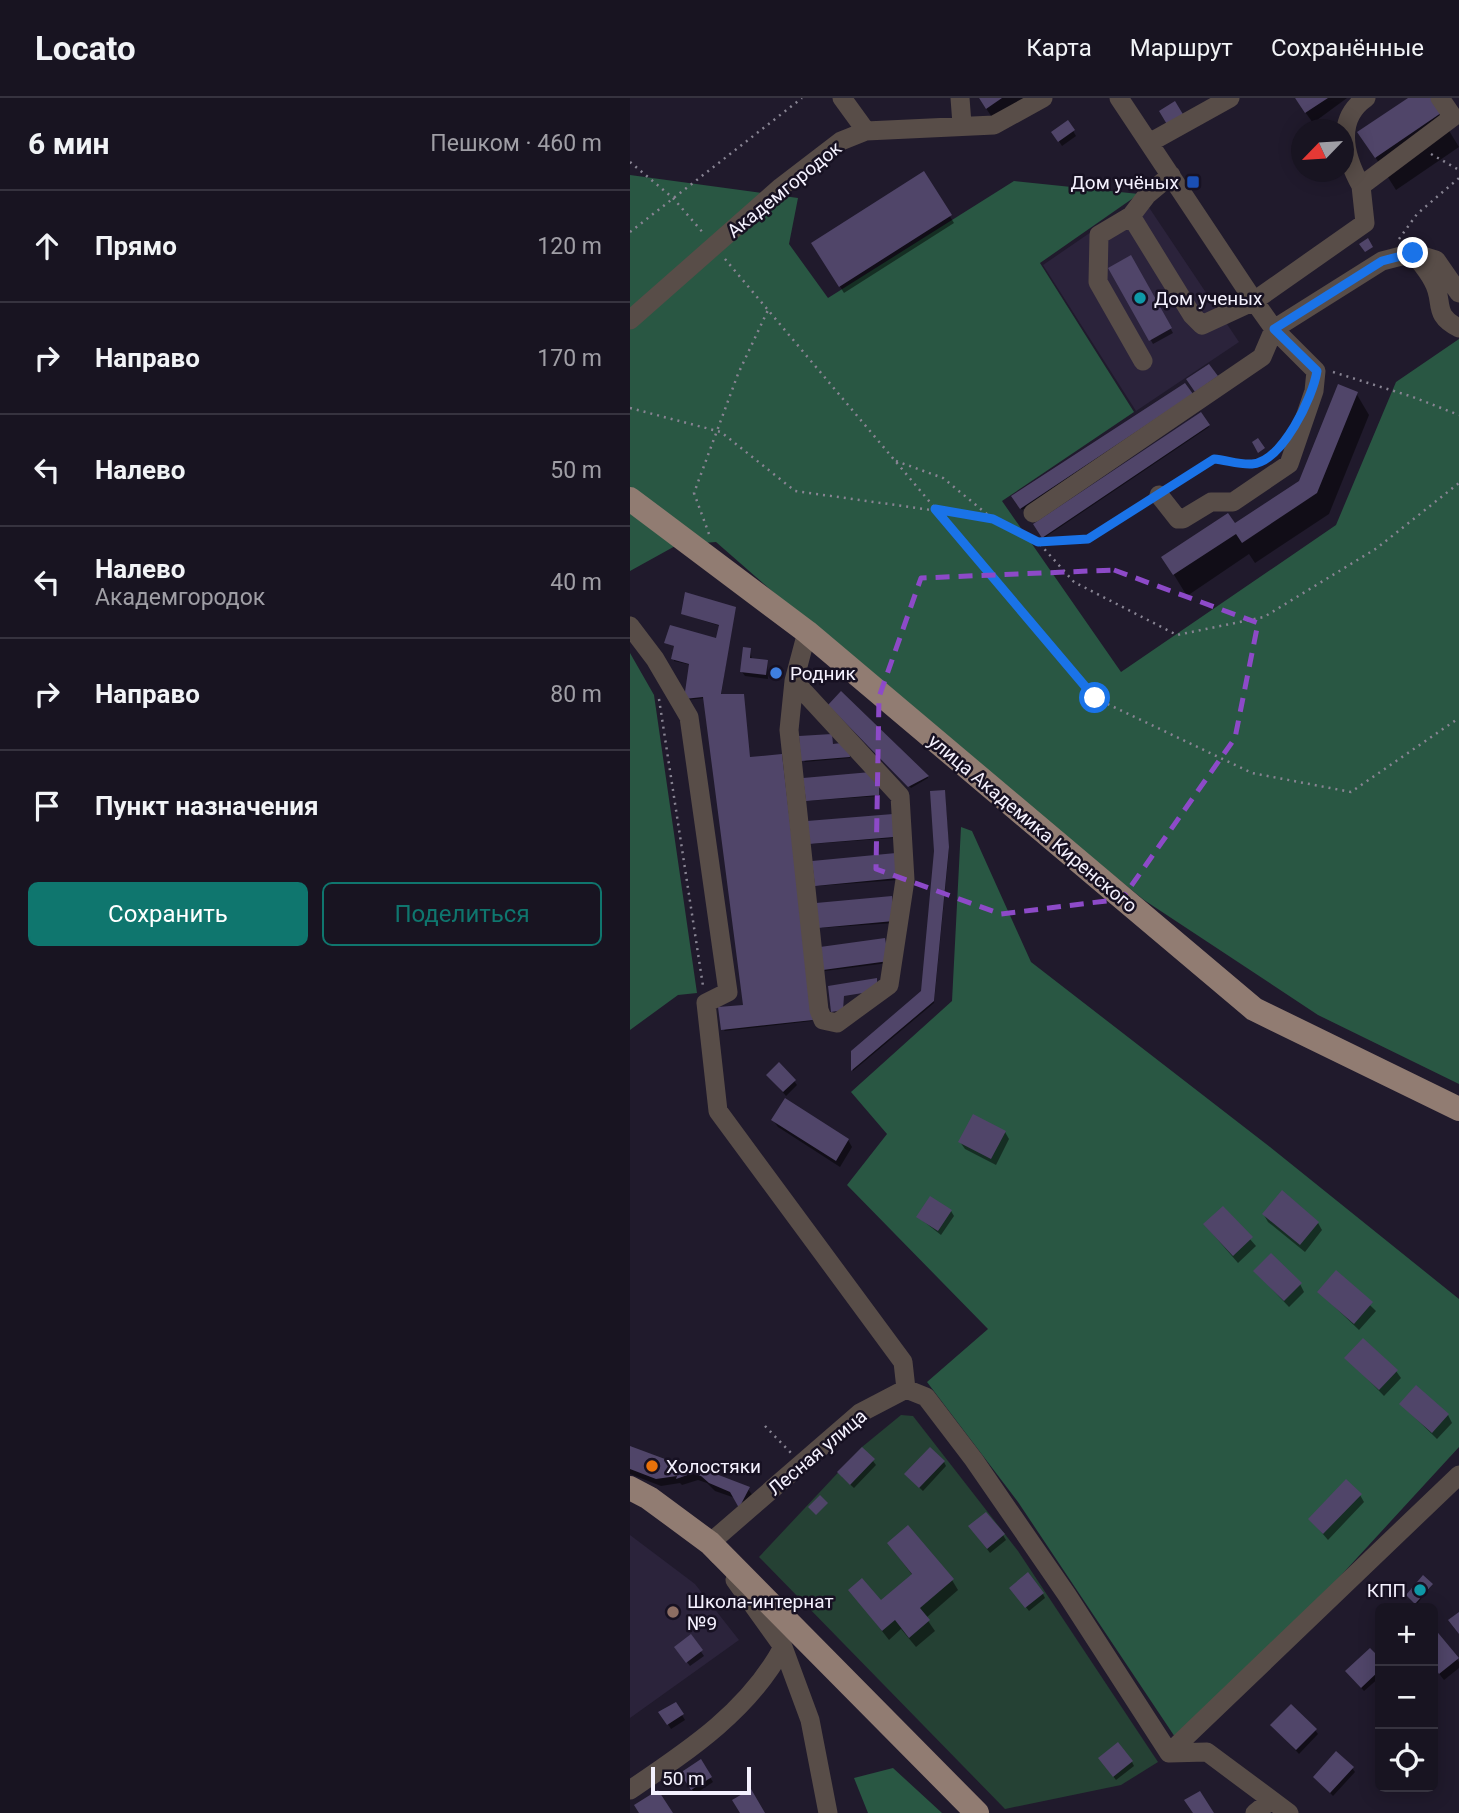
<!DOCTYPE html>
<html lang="ru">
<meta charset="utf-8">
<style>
:root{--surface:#181421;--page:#211d2a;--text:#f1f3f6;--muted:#9f9ea5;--line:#36333f;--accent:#0f766e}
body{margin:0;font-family:Roboto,sans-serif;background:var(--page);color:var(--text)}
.controls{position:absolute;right:21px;bottom:21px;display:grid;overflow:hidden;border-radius:10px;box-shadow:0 4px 18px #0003}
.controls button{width:63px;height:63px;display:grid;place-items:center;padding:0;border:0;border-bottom:2px solid var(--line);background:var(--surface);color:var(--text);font:35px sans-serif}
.compass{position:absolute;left:661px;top:21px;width:63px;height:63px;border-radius:50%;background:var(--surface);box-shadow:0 4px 18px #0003;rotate:245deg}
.scale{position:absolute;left:21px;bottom:18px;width:100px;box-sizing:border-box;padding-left:7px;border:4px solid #f4f1fe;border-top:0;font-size:19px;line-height:24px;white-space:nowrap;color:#f4f1fe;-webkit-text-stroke:5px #171122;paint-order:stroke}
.stop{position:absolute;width:21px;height:21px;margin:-16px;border:5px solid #1a73e8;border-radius:50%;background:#fff}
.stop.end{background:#1a73e8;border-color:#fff;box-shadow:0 2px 7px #0008}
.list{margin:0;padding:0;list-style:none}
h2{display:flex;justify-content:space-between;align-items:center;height:91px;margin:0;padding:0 28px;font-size:30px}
h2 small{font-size:23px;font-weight:400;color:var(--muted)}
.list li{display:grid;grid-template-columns:46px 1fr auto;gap:21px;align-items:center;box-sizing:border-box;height:112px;padding:0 28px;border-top:2px solid var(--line)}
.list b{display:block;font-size:26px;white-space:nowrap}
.list p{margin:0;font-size:23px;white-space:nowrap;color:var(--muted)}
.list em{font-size:23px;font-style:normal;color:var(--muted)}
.actions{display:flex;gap:14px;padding:21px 28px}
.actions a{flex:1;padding:16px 0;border:2px solid var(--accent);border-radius:10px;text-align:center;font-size:24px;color:var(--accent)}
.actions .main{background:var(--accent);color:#fff}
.icon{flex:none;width:38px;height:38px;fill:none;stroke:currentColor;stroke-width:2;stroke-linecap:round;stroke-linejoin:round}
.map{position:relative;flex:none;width:829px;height:1715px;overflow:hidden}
header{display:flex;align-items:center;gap:42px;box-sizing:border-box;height:98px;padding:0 35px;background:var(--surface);border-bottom:2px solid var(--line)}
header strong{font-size:33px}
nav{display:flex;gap:38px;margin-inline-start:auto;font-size:24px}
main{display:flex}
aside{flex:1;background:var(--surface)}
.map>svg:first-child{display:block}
.built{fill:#2b233b}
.green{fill:#254134}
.forest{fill:#295743}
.shadow{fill:#0007}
.building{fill:#504569}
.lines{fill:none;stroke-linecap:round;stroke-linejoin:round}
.path{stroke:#888493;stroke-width:2.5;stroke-dasharray:2 5;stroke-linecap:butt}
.minor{stroke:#584d48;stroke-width:19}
.major{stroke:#917c72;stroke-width:24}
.route{stroke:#1a73e8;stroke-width:9}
.marked{fill:none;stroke:#8d4ac8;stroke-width:5;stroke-dasharray:14 9;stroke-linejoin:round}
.transit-dot{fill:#1a4fb4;stroke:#171122;stroke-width:2.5}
.culture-dot{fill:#0f9aa8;stroke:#171122;stroke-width:2.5}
.shop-dot{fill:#3f7fe0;stroke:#171122;stroke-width:2.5}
.food-dot{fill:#e8710a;stroke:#171122;stroke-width:2.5}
.education-dot{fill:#8d6e63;stroke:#171122;stroke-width:2.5}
.labels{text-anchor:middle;stroke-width:5;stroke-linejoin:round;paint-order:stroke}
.poi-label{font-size:19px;fill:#f4f1fe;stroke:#171122;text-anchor:start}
.street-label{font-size:19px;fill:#f4f1fe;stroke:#171122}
</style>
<header>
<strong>Locato</strong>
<nav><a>Карта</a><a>Маршрут</a><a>Сохранённые</a></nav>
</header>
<main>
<aside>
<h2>6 мин<small>Пешком · 460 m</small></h2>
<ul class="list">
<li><svg class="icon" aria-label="ahead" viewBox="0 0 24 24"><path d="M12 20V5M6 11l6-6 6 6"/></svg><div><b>Прямо</b></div><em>120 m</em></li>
<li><svg class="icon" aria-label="right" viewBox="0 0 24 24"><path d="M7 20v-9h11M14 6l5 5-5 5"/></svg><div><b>Направо</b></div><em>170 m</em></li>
<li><svg class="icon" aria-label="left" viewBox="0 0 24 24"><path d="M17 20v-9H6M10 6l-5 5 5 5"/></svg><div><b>Налево</b></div><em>50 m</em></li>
<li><svg class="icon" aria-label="left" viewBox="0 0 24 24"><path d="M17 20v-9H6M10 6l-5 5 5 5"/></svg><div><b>Налево</b><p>Академгородок</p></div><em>40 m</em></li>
<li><svg class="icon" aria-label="right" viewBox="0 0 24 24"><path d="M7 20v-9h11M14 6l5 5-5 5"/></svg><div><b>Направо</b></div><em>80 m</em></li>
<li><svg class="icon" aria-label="arrive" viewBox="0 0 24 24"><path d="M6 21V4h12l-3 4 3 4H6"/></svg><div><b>Пункт назначения</b></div></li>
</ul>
<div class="actions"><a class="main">Сохранить</a><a>Поделиться</a></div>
</aside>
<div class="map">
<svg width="829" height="1715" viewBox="0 0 829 1715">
<rect width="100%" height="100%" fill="#201a2c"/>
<path class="built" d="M512 99 609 244 506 313 413 167Z
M0 1437 65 1486 109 1542 0 1620Z"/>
<path class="green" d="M271 1317 283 1318 388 1453 528 1664 491 1687 375 1711 129 1459 232 1349Z"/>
<path class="forest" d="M0 77 168 100 159 146 198 200 384 83 509 96 410 165 504 314 372 403 491 574 706 427 766 284 829 241V986L688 917 514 802 238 577 86 444 47 447 0 473Z
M0 555 24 597 67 895 48 897 0 932Z
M331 729 342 733 401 864 640 1049 829 1201V1349L704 1485 545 1639 388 1404 297 1284 358 1231 217 1087 257 1036 221 994 322 903Z
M263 1670 312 1715H238L224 1680Z"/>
<path class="shadow" d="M349 0H398L370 31Z
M665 0H717L683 25Z
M781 0H799L829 49 766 92 730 35Z
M438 24 446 38 432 48 423 34Z
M294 76 324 125 214 195 183 145Z
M501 159 543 235 523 246 480 171Z
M726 295 739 317 699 416 625 465 619 456 557 498 533 459 604 428 670 384Z
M562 298 392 412 384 399Z
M571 316 579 329 414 440 406 427Z
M104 510 91 598 120 661 152 659 182 923 94 933 115 908 75 600 57 602 61 567 44 563 46 549 36 544 88 542 90 528 53 516Z
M120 551 122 562 137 564 138 581 115 578 112 574Z
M211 596 298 679V680L281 690 201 609Z
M201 638 203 647 219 648 220 660 174 664Z
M249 688V698L177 703Z
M315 696 319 752 304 905 223 973V953L293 894Z
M262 718 264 740 181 746Z
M266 759 268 782 187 788Z
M261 800 264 825 190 830Z
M192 851 258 865 195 873Z
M138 977 164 983 167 987 156 998Z
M143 1022 218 1042 222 1049 210 1069 148 1029Z
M375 1034 379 1041 366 1067 335 1051 330 1044Z
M593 1110 626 1148 608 1165 575 1127Z
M321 1113 324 1118 311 1137 288 1119Z
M634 1117 688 1125 692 1132 675 1154 638 1124Z
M625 1173 670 1186 674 1194 659 1209Z
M706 1174 746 1213 729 1232 689 1194Z
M717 1260 766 1273 771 1280 754 1298Z
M771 1306 818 1317 822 1325 807 1341Z
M0 1352 118 1391 123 1398 114 1415 105 1400 85 1393 77 1385 68 1382 52 1387 50 1385 31 1388 0 1376Z
M243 1363 246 1367 224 1390 212 1379Z
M314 1364 316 1368 293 1393 279 1380Z
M730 1397 734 1404 698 1442 680 1421Z
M343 1433 373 1437 376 1442 360 1455Z
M259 1446 322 1482 328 1492 296 1520 305 1533 286 1549 271 1531 259 1542 220 1492 251 1505 283 1478Z
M802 1487 787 1506 779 1499Z
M384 1494 413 1496 415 1500 399 1513Z
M804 1532 829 1564V1570L814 1582 803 1568Z
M61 1539 74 1558 60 1568 49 1554Z
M740 1552 750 1563V1579L734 1593 720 1578Z
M45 1606 55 1622 41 1631 31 1615Z
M642 1627 685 1632 688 1636 669 1656Z
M70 1664 83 1684 65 1696 52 1675Z
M502 1664 504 1668 486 1682 473 1665Z
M722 1670 725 1674 703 1698 685 1679Z"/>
<path class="building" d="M349 0H372L356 11Z
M665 0H698L675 15Z
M778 0H801L811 15 745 60 727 34Z
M545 3 554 18 538 28 529 13Z
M438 22 445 32 428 44 421 34Z
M294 73 322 117 209 189 181 145Z
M738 140 743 149 735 154 729 146Z
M501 157 542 230 519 243 478 170Z
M579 266 588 278 565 294 556 281Z
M555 285 563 296 390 411 381 398Z
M708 286 728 294 687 395 612 445 606 436 543 477 531 459 598 415 605 425 669 383Z
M571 314 580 327 412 440 403 426Z
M628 340 635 350 628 355 622 344Z
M55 494 106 509 91 596H114L120 659 152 656 183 922 91 932 88 909 113 907 73 599 54 601 59 566 41 561 44 548 34 545 40 527 86 540 89 527 51 516Z
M113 549 121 550 120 560 138 562 136 577 110 574Z
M211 593 299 678 278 689 198 607Z
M202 636 203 646 219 644 220 659 171 663 169 638Z
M241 674 249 684V697L176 703 173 680Z
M315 692 319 749 304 903 221 973V953L291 893 304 753 300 693Z
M263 716 264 739 179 746 177 723Z
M266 755 268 780 185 788 182 763Z
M262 798 264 823 188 830 186 805Z
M255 840 259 863 193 872 190 849Z
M247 880V889L239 894 214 898 213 912 201 914 198 888Z
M149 964 166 982 153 994 136 977Z
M155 1000 219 1041 206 1063 141 1022Z
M343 1016 376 1033 361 1061 328 1044Z
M652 1092 689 1124 670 1147 632 1116Z
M300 1098 322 1112 308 1133 286 1119Z
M593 1108 623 1139 603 1158 573 1126Z
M641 1155 672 1185 654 1203 623 1173Z
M706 1172 743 1204 724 1226 687 1194Z
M733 1240 768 1272 749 1292 714 1260Z
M786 1287 819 1316 802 1335 769 1306Z
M0 1348 51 1367 52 1363 120 1389 109 1410 100 1394 79 1385 71 1378 63 1375 46 1381 47 1378 26 1381 0 1371Z
M232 1349 245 1361 220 1387 207 1374Z
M300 1349 315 1363 289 1390 274 1376Z
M716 1381 732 1396 693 1436 678 1421Z
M190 1397 198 1405 186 1417 178 1409Z
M356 1414 375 1436 357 1451 338 1428Z
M278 1427 324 1481 290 1510 300 1522 279 1540 265 1522 252 1533 218 1492 232 1480 251 1502 282 1476 257 1445Z
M398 1474 414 1495 395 1510 379 1490Z
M793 1477 803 1486 785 1506 776 1497Z
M829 1514V1536L818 1522Z
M804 1530 829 1560 809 1576 803 1568Z
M61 1536 73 1552 56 1565 44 1549Z
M740 1550 750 1560V1572L731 1590 715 1573Z
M46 1604 54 1616 37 1627 28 1614Z
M661 1606 687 1631 666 1652 640 1627Z
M488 1644 503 1663 483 1679 468 1660Z
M706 1653 724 1669 700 1695 683 1679Z
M71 1661 82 1679 61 1692 50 1675Z
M121 1691 135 1715H110L102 1702Z
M28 1692 43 1715H9L4 1707Z
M570 1693 584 1715H563L554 1702Z"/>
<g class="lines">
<path class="path" d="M801 56 829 72
M0 64 43 100 75 137
M0 134 172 0
M769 141 787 116 829 80
M95 161 465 600 622 675 721 694 829 620
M703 274 783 299 829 317
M0 310 91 334 165 393 359 420
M266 363 313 380 363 421 408 444 444 484 547 537 634 519 747 450 829 385
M543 388 584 361 624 366 646 353
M79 436 64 395 108 276 138 212
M408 444 458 441 517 405
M29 601 73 888
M135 1328 161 1355"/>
<path class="minor" d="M212 0 236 33
M330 0 332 26
M489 0 624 203 644 231 686 273 684 293 659 366 603 404H581L553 421H548L529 397
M519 45 600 0
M731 88C715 59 704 22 736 0
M501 118 562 217 572 227 624 203 735 125 731 88 823 19 810 0
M783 155C790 164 798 173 803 183 815 204 801 216 829 230
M0 222 151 89 211 43 236 33 364 27 413 0
M513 263 468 184 469 137 501 118 517 97 541 77
M403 415 632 259 644 231 752 163 783 155 806 162 829 195
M0 528 25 561 59 619 98 894 76 905 88 1013 273 1264 276 1291
M164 583 270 698 275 782 259 887 207 925 193 922 189 912 159 632 164 583 177 534
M88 1457 80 1445 230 1315 276 1291 296 1299 344 1362 437 1497 539 1655 829 1377
M105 1482 153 1549 180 1622 198 1715
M539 1655 577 1654 659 1715
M0 1692C58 1653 119 1613 153 1549
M625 1715 641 1702"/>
<path class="major" d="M0 401 177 534 624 911 829 1011
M0 1390 19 1400 80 1445 347 1715"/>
</g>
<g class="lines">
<path class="route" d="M465 600 305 411 363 421 408 444 458 441 584 361C596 362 610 367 622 366 652 364 683 299 687 273L644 231 752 163 783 155"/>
</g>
<path class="marked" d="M484 472 628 525 605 640 492 801 371 816 246 771 249 599 291 480Z"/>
<rect class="transit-dot" x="556" y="77" width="14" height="14" rx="3.5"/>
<g class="culture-dot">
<circle cx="510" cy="200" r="7"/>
<circle cx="790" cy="1492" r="7"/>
</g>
<circle class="shop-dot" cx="146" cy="575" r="7"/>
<circle class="food-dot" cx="22" cy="1368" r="7"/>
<circle class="education-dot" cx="43" cy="1514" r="7"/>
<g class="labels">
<g class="poi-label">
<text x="549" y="91" text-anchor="end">Дом учёных</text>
<text x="524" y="207">Дом ученых</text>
<text x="160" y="582">Родник</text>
<text x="36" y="1375">Холостяки</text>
<text x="776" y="1499" text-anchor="end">КПП</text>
<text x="57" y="1510">Школа-интернат<tspan x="57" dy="22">№9</tspan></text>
</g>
<g class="street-label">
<text transform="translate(154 91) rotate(-39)" y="7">Академгородок</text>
<text transform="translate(403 725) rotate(40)" y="7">улица Академика Киренского</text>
<text transform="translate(187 1354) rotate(-40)" y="7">Лесная улица</text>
</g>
</g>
</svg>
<div class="controls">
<button>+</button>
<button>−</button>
<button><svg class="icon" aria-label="locate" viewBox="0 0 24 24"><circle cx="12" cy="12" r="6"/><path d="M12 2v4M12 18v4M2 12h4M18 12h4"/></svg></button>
</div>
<svg class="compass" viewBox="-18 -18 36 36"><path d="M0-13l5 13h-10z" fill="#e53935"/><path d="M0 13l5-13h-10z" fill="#9f9ea5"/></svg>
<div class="scale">50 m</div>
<div class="stop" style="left:465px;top:600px"></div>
<div class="stop end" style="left:783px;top:155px"></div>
</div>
</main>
